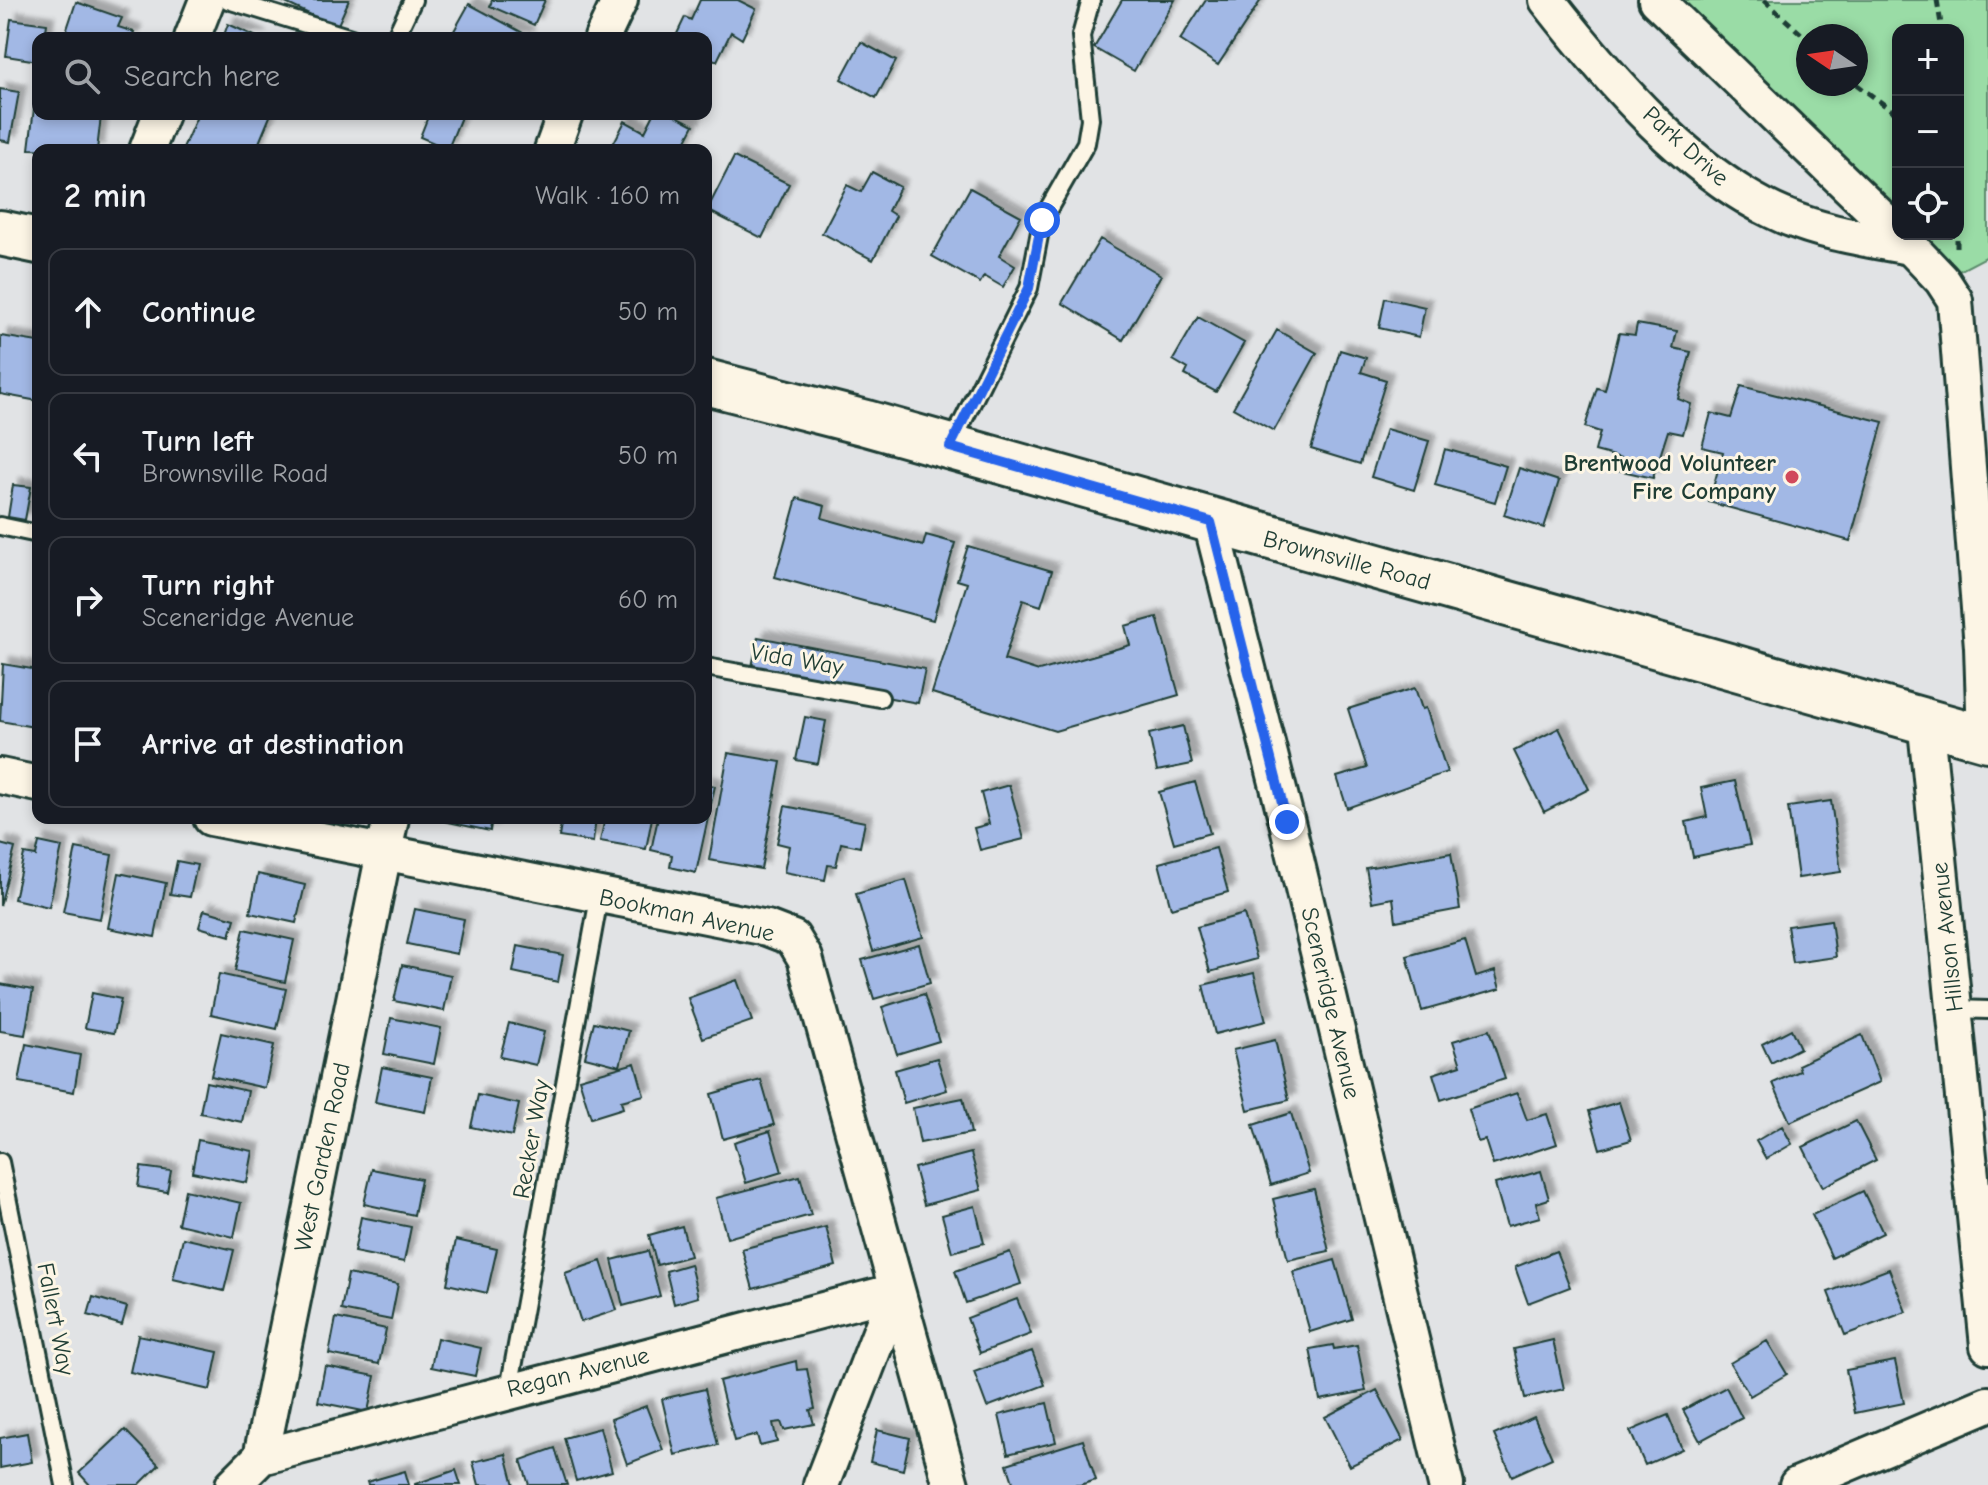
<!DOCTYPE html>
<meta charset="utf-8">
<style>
:root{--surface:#171b24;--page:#20242c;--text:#f1f3f6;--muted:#9ea1a6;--line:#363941}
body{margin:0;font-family:"Comic Neue",sans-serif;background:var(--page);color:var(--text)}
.controls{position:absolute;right:24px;top:24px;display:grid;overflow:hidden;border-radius:16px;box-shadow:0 4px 12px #0003}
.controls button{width:72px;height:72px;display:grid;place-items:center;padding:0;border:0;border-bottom:2px solid var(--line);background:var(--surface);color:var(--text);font:40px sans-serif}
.compass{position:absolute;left:1796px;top:24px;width:72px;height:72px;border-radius:50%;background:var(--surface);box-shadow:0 4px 12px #0003;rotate:283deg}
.stop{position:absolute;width:24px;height:24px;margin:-18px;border:6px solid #2563eb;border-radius:50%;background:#fff}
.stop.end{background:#2563eb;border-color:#fff;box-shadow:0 2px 8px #0008}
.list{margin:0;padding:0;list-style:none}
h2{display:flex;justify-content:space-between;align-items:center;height:104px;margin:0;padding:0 32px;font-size:34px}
h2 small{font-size:26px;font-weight:400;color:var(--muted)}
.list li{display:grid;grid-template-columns:52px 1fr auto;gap:24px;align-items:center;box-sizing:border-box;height:128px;margin:0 16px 16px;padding:0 16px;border:2px solid var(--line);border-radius:16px}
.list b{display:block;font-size:30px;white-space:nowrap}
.list p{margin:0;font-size:26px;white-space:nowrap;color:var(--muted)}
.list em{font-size:26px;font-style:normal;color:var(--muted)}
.icon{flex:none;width:44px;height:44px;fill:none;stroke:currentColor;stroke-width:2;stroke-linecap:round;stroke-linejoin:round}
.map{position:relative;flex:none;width:1988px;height:1485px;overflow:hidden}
.search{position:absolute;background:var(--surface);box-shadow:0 4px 12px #0003;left:32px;top:32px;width:680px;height:88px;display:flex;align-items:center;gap:20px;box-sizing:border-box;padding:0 28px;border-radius:16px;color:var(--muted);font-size:30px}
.panel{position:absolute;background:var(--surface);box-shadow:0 4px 12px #0003;left:32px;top:144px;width:680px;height:680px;border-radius:16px}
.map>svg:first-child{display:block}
.green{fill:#9adca6;stroke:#5c8c6d;stroke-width:2;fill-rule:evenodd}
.building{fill:#a2b8e5;stroke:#1f3d34;stroke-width:2;filter:url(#shadow)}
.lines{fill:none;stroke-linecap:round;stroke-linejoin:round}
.service-casing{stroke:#1f3d34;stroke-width:22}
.minor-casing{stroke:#1f3d34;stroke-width:40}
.secondary-casing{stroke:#1f3d34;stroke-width:50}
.path{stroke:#1f3d34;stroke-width:5;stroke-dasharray:8 6;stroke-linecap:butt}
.service{stroke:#fcf5e5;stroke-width:16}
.minor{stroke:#fcf5e5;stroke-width:34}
.secondary{stroke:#fcf5e5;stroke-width:44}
.route{stroke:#2563eb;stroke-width:10}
.poi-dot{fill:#d1495b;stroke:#fcf5e5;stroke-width:3}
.labels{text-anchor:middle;stroke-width:6;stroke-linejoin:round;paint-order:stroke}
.street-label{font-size:24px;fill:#1f3d34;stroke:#fcf5e5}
.poi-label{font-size:24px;font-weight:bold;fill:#1f3d34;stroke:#fcf5e5;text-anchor:end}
</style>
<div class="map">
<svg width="1988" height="1485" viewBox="0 0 1988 1485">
<defs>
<filter id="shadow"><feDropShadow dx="7" dy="-7" stdDeviation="2" flood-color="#0004"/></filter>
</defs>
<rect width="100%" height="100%" fill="#e1e3e5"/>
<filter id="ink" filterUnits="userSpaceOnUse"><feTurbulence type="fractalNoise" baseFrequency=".0125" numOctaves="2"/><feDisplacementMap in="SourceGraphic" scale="16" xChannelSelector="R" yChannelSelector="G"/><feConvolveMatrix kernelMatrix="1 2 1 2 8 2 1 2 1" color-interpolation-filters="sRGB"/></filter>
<g filter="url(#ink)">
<path class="green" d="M1670 0H1988V256L1942 280ZM1898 30H1958V234H1898ZM1808 36H1856V84H1808Z"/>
<path class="building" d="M279 0H349L337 27Z
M492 0H545L534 25 490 6Z
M700 0H738L756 9 742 39 731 32 717 61 706 56V38H675L685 17 691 20Z
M1122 0H1175L1134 71 1094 48Z
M1206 0H1261L1218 65 1180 40Z
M76 2 122 18 118 27 134 32 132 38H64Z
M469 4 527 35 525 38H450Z
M11 19 47 24 45 38H38V61L6 56Z
M228 24 259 38H223Z
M861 42 896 61 876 98 841 79Z
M0 89 19 92 10 142 0 140Z
M34 108H38V114L101 116 97 150 29 149Z
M198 114H271L256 150H182Z
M429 114 461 117 448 149 420 137Z
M654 114H673L694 125 681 150H610L625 121 645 132Z
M734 157 789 184 762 238 707 210Z
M872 172 900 187 888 211 896 216 873 260 822 233 847 185 861 192Z
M970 188 1021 216 999 256 1015 266 1003 287 984 276 980 283 932 256Z
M1100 239 1161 275 1123 340 1062 303Z
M1385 298 1425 307 1419 337 1379 328Z
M1198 317 1244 343 1216 392 1185 375 1188 369 1173 360Z
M1637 324 1677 331 1673 348 1691 352 1678 399 1691 404 1683 434 1668 431 1653 478 1618 470 1621 458 1595 451 1600 432 1585 427 1597 388 1605 390 1619 333 1635 335Z
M1277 330 1317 353 1274 431 1233 408Z
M1 336 38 342V401L0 394Z
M1340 350 1366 358 1361 372 1386 380 1360 464 1311 449Z
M1741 386 1883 422 1850 541 1709 502 1723 452 1702 447 1711 413 1731 418Z
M1386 429 1429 441 1414 490 1371 477Z
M1445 449 1506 466 1495 502 1435 485Z
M1519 468 1559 481 1544 528 1504 515Z
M13 485 31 487 25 520 8 517Z
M797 498 825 506 822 518 923 546 926 535 955 543 933 620 775 577Z
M968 546 1052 571 1041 606 1023 600 1004 660 1039 671 1130 645 1125 626 1157 617 1179 695 1055 731 932 693 967 583 957 580Z
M758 637 925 669 918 703 751 672Z
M3 664 38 670 34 727 0 721Z
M1415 688 1422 709 1426 708 1447 772 1347 808 1337 777 1367 768 1348 709Z
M805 717 826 721 818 764 796 760Z
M1183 726 1192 764 1157 771 1149 734Z
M1559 728 1589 789 1544 812 1514 751Z
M728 753 781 762 761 869 709 860Z
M1735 781 1750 845 1693 857 1686 822 1707 817 1701 788Z
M1195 782 1210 833 1174 843 1159 792Z
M706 784 715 786 696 873 670 867 672 855 651 850 658 818H706Z
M1009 785 1024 839 980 850 974 828 989 824 981 793Z
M1831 801 1841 872 1798 878 1788 807Z
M785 806 865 822 860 847 841 843 836 866 828 865 825 880 784 872 789 846 777 843Z
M430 818H492L490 831Z
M562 818H596L593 842 559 837Z
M605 818H652L646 849 600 841Z
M39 842 62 847 49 907 14 899 24 854 36 856Z
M0 844 15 848 0 906Z
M76 848 112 855 100 919 63 912Z
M1216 848 1228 892 1171 908 1159 863Z
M1451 853 1460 909 1396 921 1393 898 1372 902 1366 868Z
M177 861 197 865 190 897 170 894Z
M119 873 166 883 155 937 108 928Z
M258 874 305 885 296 923 250 913Z
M906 880 923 937 873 951 856 894Z
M415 909 464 919 457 954 407 944Z
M204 910 235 919 230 936 199 927Z
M1244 914 1257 959 1210 972 1197 927Z
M1831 920 1836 957 1793 963 1787 926Z
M244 929 294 940 285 982 235 971Z
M1465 940 1476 977 1495 971 1500 989 1422 1011 1407 956Z
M919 944 930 983 874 999 862 960Z
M518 946 563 955 558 982 513 972Z
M402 965 451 975 444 1011 394 1001Z
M1254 973 1266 1021 1215 1034 1203 985Z
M219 974 286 989 277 1029 211 1014Z
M737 980 752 1021 703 1038 688 998Z
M0 984 33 990 25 1035 0 1031Z
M92 993 121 999 114 1033 85 1028Z
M924 994 939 1041 897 1054 882 1007Z
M391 1018 441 1028 434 1064 384 1054Z
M594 1022 629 1031 620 1066 585 1057Z
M509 1023 544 1032 536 1065 500 1057Z
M1791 1029 1800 1048 1771 1063 1762 1044Z
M1489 1030 1505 1079 1441 1100 1433 1074 1461 1065 1453 1041Z
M221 1033 274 1045 265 1088 211 1076Z
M1862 1035 1880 1082 1790 1122 1773 1083 1800 1071 1798 1065Z
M1275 1040 1289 1100 1248 1110 1233 1050Z
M26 1044 80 1055 74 1092 19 1082Z
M937 1058 947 1090 904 1103 895 1070Z
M635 1063 644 1095 621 1101 623 1108 591 1118 579 1079Z
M382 1067 432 1077 425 1112 375 1102Z
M761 1080 774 1125 723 1139 711 1094Z
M206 1082 248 1091 242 1122 200 1113Z
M1517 1093 1527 1120 1547 1114 1557 1144 1493 1165 1485 1140 1478 1142 1468 1109Z
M478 1095 519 1104 512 1136 471 1127Z
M963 1098 971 1133 920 1143 913 1108Z
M1619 1102 1631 1140 1600 1149 1589 1111Z
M1291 1113 1309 1173 1271 1185 1253 1125Z
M1856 1121 1876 1160 1823 1187 1803 1147Z
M1782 1126 1792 1144 1766 1159 1756 1141Z
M770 1131 782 1172 746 1183 734 1142Z
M198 1140 253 1151 247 1183 192 1172Z
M971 1153 981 1190 924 1205 914 1168Z
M141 1167 171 1171 167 1192 138 1187Z
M372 1169 421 1179 414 1215 364 1204Z
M1541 1171 1549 1199 1536 1203 1540 1217 1507 1226 1495 1184Z
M800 1176 811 1215 727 1238 716 1198Z
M1314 1189 1329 1251 1288 1260 1273 1199Z
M185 1190 241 1203 234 1237 178 1224Z
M1863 1191 1883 1233 1832 1258 1812 1215Z
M975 1206 984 1243 952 1252 942 1215Z
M361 1217 411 1227 404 1262 354 1252Z
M682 1226 690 1256 657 1265 649 1235Z
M826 1227 836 1266 753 1289 742 1249Z
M183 1238 234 1250 224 1291 173 1279Z
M456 1240 497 1249 487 1293 447 1284Z
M648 1251 660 1296 623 1306 612 1260Z
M1556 1251 1570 1287 1528 1303 1515 1267Z
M1010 1252 1021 1284 966 1303 955 1271Z
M1335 1260 1352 1319 1310 1332 1293 1272Z
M601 1261 617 1310 581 1322 565 1273Z
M690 1264 698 1297 674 1304 666 1271Z
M1889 1269 1906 1312 1845 1335 1828 1292Z
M348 1274 398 1284 391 1320 341 1310Z
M93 1297 127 1307 122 1325 88 1315Z
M1017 1299 1031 1334 980 1353 967 1318Z
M336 1318 386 1329 379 1364 329 1354Z
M138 1335 218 1352 210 1390 130 1372Z
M437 1338 481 1348 475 1376 431 1367Z
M1553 1340 1564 1389 1525 1398 1514 1349Z
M1767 1341 1787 1374 1750 1396 1730 1363Z
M1333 1345 1334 1349 1357 1345 1366 1391 1320 1400 1310 1349Z
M1032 1351 1045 1385 987 1407 974 1372Z
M796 1361 797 1370 807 1369 815 1409 810 1410 814 1424 784 1430 781 1422 773 1423 777 1442 760 1446 757 1435 734 1441 719 1381Z
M1895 1361 1904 1403 1855 1413 1846 1370Z
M325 1366 375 1376 368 1412 318 1402Z
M1726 1387 1742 1418 1700 1441 1683 1410Z
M705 1389 718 1445 675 1455 662 1399Z
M1377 1390 1403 1440 1350 1466 1325 1417Z
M1047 1403 1056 1442 1008 1454 999 1415Z
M646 1406 663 1450 627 1464 611 1419Z
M1668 1415 1682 1449 1645 1465 1630 1431Z
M1534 1417 1552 1458 1512 1476 1494 1435Z
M600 1428 612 1471 576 1481 564 1438Z
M125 1430 159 1465 139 1485H90L79 1473Z
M877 1430 910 1438 903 1470 870 1462Z
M27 1433 32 1462 0 1468V1438Z
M1083 1440 1096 1480 1080 1485H1014L1007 1464Z
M555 1448 567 1485H529L521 1460Z
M506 1454 514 1485H479L473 1462Z
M456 1470 461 1485H415V1484Z
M405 1471 409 1485H368L367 1482Z"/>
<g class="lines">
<g class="service-casing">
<path id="service" d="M228 0 351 38
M395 38 413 0
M951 445 1029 288 1042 220 1086 143 1090 119 1081 36 1091 0
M0 526 38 534
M706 667 880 698
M1954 1009 1988 1010
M0 1162 65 1485
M509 1389 599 898"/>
</g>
<g class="minor-casing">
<path id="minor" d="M1547 0C1608 78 1692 177 1784 216 1823 233 1867 239 1908 247
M1656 0 1899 235 1942 280 1955 300 1982 647 1985 738
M192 38 207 0
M602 38 620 0
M147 150 161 114
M552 150 565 114
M1211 522 1287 822 1446 1485
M1925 718 1988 1346
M0 776 38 784
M211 818 767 928 793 938 805 958 951 1485
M261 1457 896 1291
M233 1485 261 1457 391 818
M821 1485 896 1291
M1797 1485 1988 1404"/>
</g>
<g class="secondary-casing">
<path id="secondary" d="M0 233 38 241
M706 382 866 423 1988 739"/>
</g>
<path class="path" d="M1764 0 1808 40
M1937 0 1942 30
M1856 84 1898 115
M1958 135V198
M1957 247V234"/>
<use href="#service" class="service"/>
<use href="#minor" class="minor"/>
<use href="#secondary" class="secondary"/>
</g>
</g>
<g class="lines" filter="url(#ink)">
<path class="route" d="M1042 220 1029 288 950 447 1211 522 1287 822"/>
</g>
<circle class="poi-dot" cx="1792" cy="477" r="8"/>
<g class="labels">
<g class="street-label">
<text transform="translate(1686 146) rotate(42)" y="8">Park Drive</text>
<text transform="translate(1347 560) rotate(15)" y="8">Brownsville Road</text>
<text transform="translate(797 659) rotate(10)" y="8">Vida Way</text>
<text transform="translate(687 915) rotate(12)" y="8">Bookman Avenue</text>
<text transform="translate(1947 937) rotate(-96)" y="8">Hillson Avenue</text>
<text transform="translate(1331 1003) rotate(77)" y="8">Sceneridge Avenue</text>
<text transform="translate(531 1139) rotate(-80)" y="8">Recker Way</text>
<text transform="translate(322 1157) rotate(-78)" y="8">West Garden Road</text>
<text transform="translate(56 1319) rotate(79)" y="8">Fallert Way</text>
<text transform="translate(578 1372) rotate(-14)" y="8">Regan Avenue</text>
</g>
<g class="poi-label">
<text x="1776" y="471">Brentwood Volunteer<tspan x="1776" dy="28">Fire Company</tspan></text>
</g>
</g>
</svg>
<div class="controls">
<button>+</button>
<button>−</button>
<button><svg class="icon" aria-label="locate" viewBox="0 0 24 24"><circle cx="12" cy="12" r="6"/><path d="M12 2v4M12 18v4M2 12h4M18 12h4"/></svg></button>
</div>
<svg class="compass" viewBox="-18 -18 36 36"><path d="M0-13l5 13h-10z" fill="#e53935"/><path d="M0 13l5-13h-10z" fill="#9ea1a6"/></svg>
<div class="stop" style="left:1042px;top:220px"></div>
<div class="stop end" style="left:1287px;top:822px"></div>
<div class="search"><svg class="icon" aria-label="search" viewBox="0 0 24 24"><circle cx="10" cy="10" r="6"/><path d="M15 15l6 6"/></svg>Search here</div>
<section class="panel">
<h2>2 min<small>Walk · 160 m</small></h2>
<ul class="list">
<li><svg class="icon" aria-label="ahead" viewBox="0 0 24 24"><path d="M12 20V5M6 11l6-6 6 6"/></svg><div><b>Continue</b></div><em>50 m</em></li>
<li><svg class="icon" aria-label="left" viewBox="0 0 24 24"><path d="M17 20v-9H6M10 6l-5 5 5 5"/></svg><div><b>Turn left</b><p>Brownsville Road</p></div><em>50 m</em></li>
<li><svg class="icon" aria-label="right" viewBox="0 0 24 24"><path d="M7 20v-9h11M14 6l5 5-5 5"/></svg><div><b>Turn right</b><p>Sceneridge Avenue</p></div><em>60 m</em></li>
<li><svg class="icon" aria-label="arrive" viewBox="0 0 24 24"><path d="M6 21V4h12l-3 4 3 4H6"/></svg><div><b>Arrive at destination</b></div></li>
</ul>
</section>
</div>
